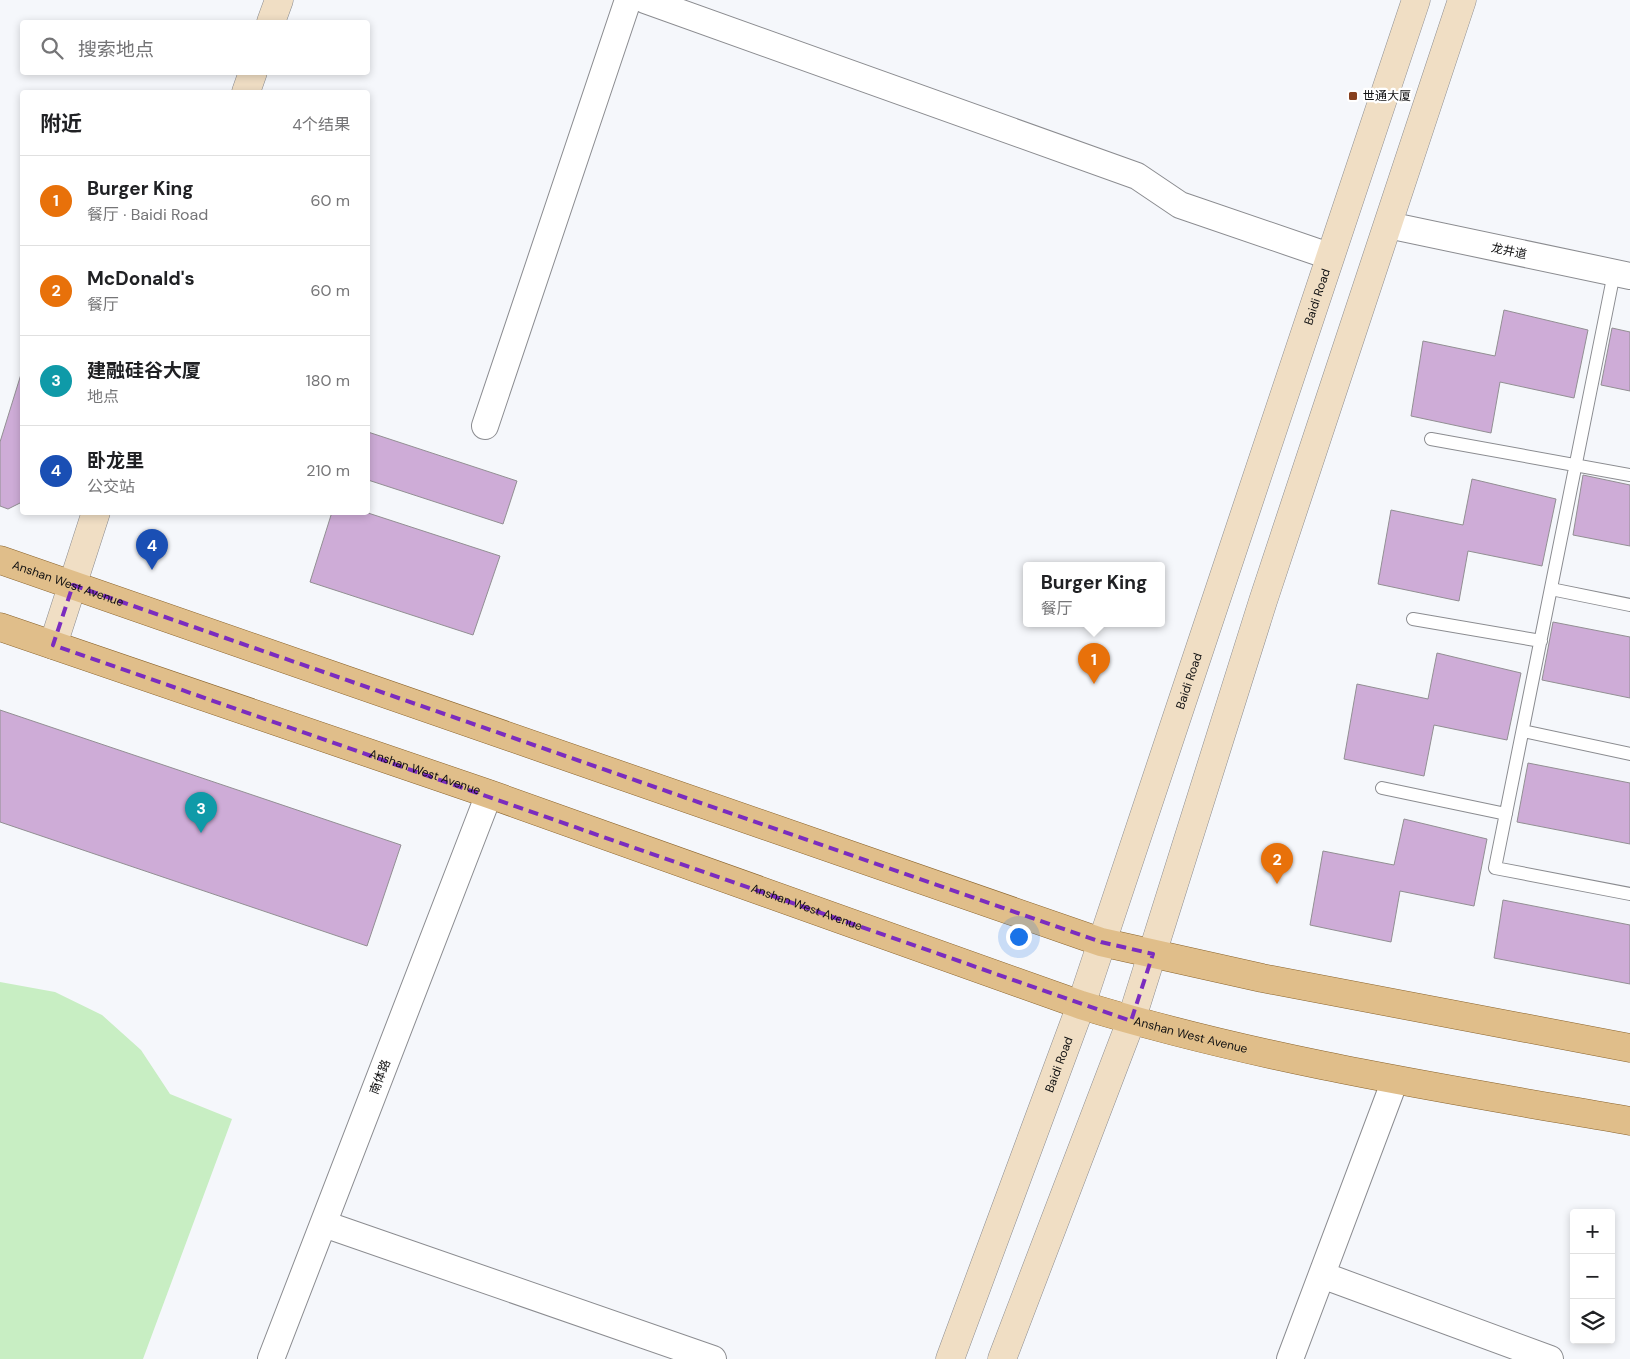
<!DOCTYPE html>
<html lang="zh">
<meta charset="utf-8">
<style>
:root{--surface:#fff;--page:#f2f2f2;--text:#202124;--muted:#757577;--line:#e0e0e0;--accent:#7c3aed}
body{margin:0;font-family:"DM Sans","Noto Sans SC",sans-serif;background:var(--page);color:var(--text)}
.controls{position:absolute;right:15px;bottom:15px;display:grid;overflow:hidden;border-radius:5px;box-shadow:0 2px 8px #0003}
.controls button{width:45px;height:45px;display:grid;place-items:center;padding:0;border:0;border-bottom:1px solid var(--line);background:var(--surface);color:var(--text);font:25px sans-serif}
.you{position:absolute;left:1018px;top:936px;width:18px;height:18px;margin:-12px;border:4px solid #fff;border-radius:50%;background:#1a73e8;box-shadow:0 0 0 8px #1a73e833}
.badge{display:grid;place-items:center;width:32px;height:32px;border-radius:50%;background:var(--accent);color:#fff;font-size:16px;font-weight:700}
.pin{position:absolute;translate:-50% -41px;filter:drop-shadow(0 1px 2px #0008)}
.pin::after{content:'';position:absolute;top:26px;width:18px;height:15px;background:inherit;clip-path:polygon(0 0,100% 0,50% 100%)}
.popup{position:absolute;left:1023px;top:562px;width:142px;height:65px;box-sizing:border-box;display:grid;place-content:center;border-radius:5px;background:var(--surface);filter:drop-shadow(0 1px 4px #0005);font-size:16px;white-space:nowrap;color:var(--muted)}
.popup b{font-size:19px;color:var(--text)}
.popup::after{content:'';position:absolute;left:50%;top:100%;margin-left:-10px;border:10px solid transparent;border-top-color:var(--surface)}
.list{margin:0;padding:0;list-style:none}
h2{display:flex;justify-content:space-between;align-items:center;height:65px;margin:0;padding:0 20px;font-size:21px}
h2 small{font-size:16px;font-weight:400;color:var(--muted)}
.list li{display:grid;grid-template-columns:32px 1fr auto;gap:15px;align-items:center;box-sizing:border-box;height:90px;padding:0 20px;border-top:1px solid var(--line)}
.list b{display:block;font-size:19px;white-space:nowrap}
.list p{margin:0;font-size:16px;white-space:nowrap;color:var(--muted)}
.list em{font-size:16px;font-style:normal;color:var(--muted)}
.icon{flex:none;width:28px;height:28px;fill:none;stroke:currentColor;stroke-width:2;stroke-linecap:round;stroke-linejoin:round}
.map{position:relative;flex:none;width:1630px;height:1359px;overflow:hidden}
.search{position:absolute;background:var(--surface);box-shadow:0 2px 8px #0003;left:20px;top:20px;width:350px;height:55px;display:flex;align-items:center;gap:12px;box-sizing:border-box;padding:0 18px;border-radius:5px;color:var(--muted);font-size:19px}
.panel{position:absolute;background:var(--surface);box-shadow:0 2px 8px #0003;left:20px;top:90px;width:350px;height:425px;border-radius:5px}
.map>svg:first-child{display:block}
.green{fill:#c8eec3}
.building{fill:#ceacd7;stroke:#928f93}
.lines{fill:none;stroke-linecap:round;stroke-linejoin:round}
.lane-casing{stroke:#8b8c90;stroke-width:14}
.street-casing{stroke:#8b8c90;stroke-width:28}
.secondary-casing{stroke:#8b8c90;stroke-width:29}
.primary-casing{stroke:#8a642d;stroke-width:29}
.lane{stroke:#fff;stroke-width:12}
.street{stroke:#fff;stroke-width:26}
.secondary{stroke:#f0dec4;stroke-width:28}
.primary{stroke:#e0be8a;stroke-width:28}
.marked{fill:none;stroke:#7b2cbf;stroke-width:4;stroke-dasharray:10 6;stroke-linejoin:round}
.poi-dot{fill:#87401e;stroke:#fff;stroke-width:2}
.labels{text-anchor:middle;stroke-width:4.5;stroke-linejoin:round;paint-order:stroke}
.poi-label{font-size:12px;fill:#101011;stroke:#fff;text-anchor:start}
.street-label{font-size:12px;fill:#101011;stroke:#fff}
</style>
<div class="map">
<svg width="1630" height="1359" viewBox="0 0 1630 1359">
<rect width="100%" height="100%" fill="#f5f7fb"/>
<path class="green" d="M0 982 55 992 102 1015 141 1050 170 1094 232 1119 143 1359H0Z"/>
<path class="building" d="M1504 310 1588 330 1574 398 1500 382 1491 433 1411 416 1423 341 1495 356Z
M1612 328 1630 332V391L1601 385Z
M22 371V502L8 509 0 506V442Z
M368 432 517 481 503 524 368 480Z
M1583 475 1630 485V546L1573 535Z
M1472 479 1556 499 1542 566 1468 551 1459 601 1378 584 1391 510 1463 525Z
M332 512H365L500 556 473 635 310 582Z
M1553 622 1630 637V698L1542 680Z
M1437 653 1521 673 1507 740 1434 725 1424 776 1344 759 1357 684 1428 699Z
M0 710 401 845 367 946 0 822Z
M1528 763 1630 783V844L1517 822Z
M1404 819 1487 839 1474 906 1400 891 1391 942 1310 925 1323 851 1394 865Z
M1503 900 1630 925V984L1494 958Z"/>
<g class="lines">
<g class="lane-casing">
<path id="lane" d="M1614 273 1495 868 1630 894
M1431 439 1630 475
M1551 589 1630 605
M1413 619 1541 641
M1523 731 1630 754
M1382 788 1506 814"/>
</g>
<g class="street-casing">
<path id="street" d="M645 0 1137 176 1180 205 1329 256
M1388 225 1630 276
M485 426 628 0
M324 1224 713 1359
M1322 1275 1550 1359
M271 1359 489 794
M1290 1359 1395 1080"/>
</g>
<g class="secondary-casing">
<g id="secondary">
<path d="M271 22 279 0"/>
<path d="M246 92 253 72"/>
<path d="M53 645 96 512"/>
<path id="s1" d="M950 1359 1081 1005 1416 0"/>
<path d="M1002 1359 1131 1021 1263 601 1462 0"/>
</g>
</g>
<g class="primary-casing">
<g id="primary">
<path id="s2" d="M0 560 1101 942 1262 978 1630 1048"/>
<path id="s3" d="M0 627 489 794 1081 1005C1260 1060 1446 1089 1630 1121"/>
</g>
</g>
<use href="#lane" class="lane"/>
<use href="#street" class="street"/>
<use href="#secondary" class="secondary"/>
<use href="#primary" class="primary"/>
</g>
<path class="marked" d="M73 585 1101 942 1153 954 1131 1021 53 645Z"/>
<rect class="poi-dot" x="1348" y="91" width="10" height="10" rx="2.5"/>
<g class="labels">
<g class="poi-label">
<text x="1363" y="100">世通大厦</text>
</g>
<g class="street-label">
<text transform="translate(1509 251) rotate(12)" y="4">龙井道</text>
<text dy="4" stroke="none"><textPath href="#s1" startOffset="1124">Baidi Road</textPath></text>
<text dy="4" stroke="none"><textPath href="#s2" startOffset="72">Anshan West Avenue</textPath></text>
<text dy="4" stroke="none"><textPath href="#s1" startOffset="719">Baidi Road</textPath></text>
<text dy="4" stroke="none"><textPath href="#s3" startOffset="449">Anshan West Avenue</textPath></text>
<text dy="4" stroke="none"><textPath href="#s3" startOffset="854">Anshan West Avenue</textPath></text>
<text dy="4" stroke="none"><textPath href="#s3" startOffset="1259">Anshan West Avenue</textPath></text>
<text dy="4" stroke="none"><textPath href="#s1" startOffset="314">Baidi Road</textPath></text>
<text transform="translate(380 1077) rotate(-69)" y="4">南体路</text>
</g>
</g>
</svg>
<div class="controls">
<button>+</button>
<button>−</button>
<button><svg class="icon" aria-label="layers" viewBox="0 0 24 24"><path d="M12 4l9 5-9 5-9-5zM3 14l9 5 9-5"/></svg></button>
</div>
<div class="you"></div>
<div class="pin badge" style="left:1094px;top:684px;background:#e8710a">1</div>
<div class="popup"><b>Burger King</b>餐厅</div>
<div class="pin badge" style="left:1277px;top:884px;background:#e8710a">2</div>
<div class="pin badge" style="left:201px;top:833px;background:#0f9aa8">3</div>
<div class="pin badge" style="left:152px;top:570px;background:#1a4fb4">4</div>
<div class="search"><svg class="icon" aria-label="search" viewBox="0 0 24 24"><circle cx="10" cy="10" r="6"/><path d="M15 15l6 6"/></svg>搜索地点</div>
<section class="panel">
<h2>附近<small>4个结果</small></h2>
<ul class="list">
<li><span class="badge" style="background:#e8710a">1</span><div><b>Burger King</b><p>餐厅 · Baidi Road</p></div><em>60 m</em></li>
<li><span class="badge" style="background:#e8710a">2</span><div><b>McDonald's</b><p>餐厅</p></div><em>60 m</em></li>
<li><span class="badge" style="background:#0f9aa8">3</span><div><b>建融硅谷大厦</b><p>地点</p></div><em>180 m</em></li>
<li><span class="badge" style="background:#1a4fb4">4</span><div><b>卧龙里</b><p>公交站</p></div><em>210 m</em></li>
</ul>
</section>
</div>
